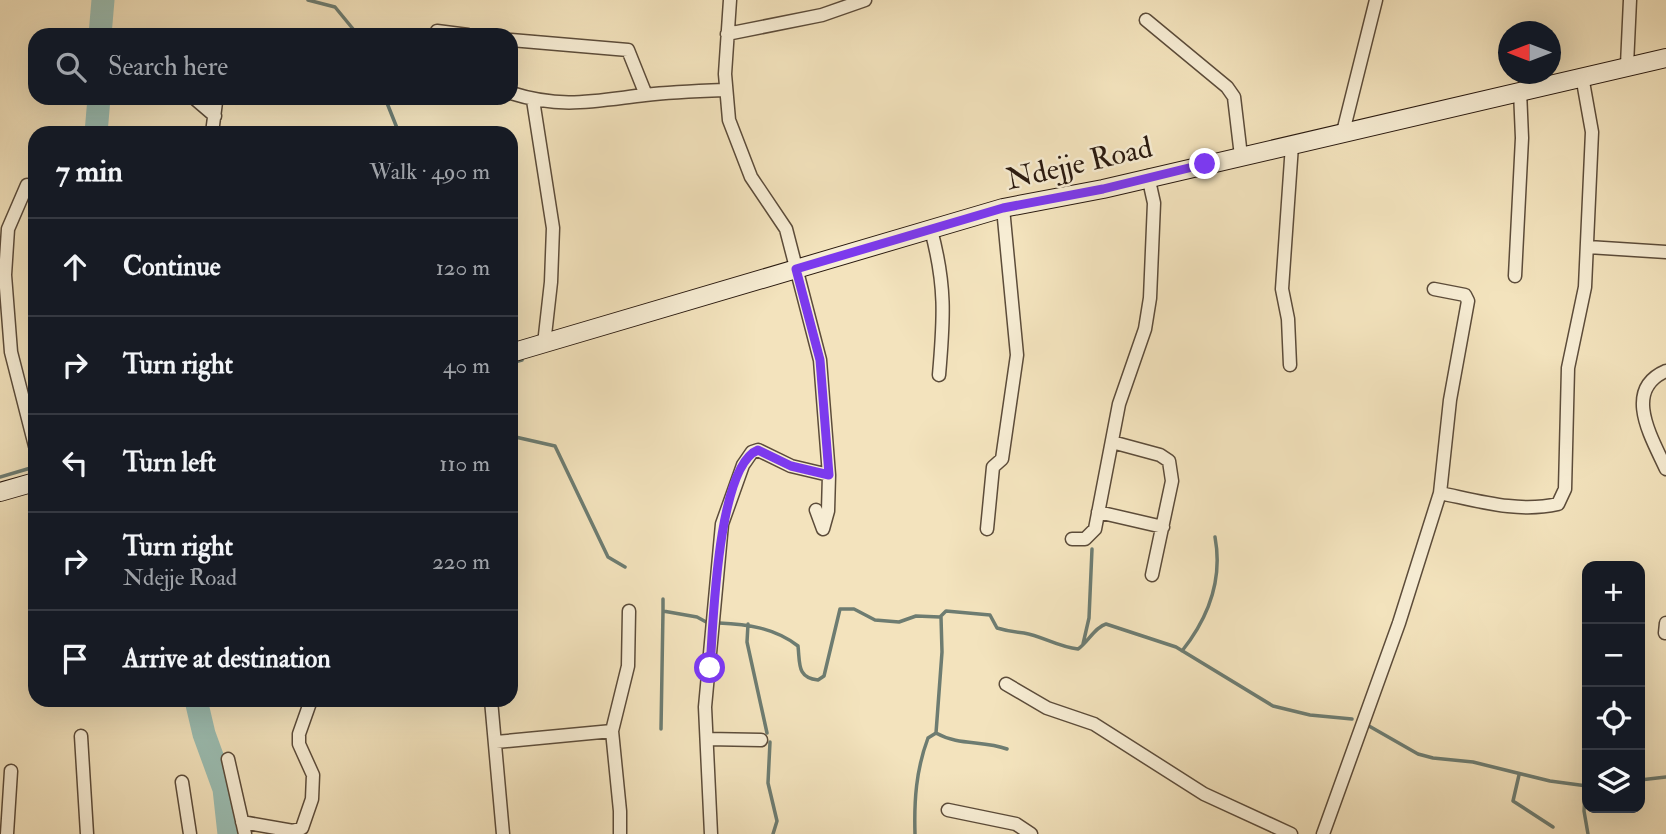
<!DOCTYPE html>
<meta charset="utf-8">
<style>
:root{--surface:#171b24;--page:#20242c;--text:#f1f3f6;--muted:#9ea1a6;--line:#363941}
body{margin:0;font-family:"IM FELL Double Pica",serif;background:var(--page);color:var(--text)}
.controls{position:absolute;right:21px;bottom:21px;display:grid;overflow:hidden;border-radius:14px;box-shadow:0 7px 28px #0002}
.controls button{width:63px;height:63px;display:grid;place-items:center;padding:0;border:0;border-bottom:2px solid var(--line);background:var(--surface);color:var(--text);font:35px sans-serif}
.compass{position:absolute;left:1498px;top:21px;width:63px;height:63px;border-radius:50%;background:var(--surface);box-shadow:0 7px 28px #0002;rotate:270deg}
.stop{position:absolute;width:21px;height:21px;margin:-16px;border:5px solid #7c3aed;border-radius:50%;background:#fff}
.stop.end{background:#7c3aed;border-color:#fff;box-shadow:0 2px 7px #0008}
.list{margin:0;padding:0;list-style:none}
h2{display:flex;justify-content:space-between;align-items:center;height:91px;margin:0;padding:0 28px;font-size:30px}
h2 small{font-size:23px;font-weight:400;color:var(--muted)}
.list li{display:grid;grid-template-columns:46px 1fr auto;gap:21px;align-items:center;box-sizing:border-box;height:98px;padding:0 28px;border-top:2px solid var(--line)}
.list b{display:block;font-size:26px;white-space:nowrap}
.list p{margin:0;font-size:23px;white-space:nowrap;color:var(--muted)}
.list em{font-size:23px;font-style:normal;color:var(--muted)}
.icon{flex:none;width:38px;height:38px;fill:none;stroke:currentColor;stroke-width:2;stroke-linecap:round;stroke-linejoin:round}
.map{position:relative;flex:none;width:1666px;height:834px;overflow:hidden}
.search{position:absolute;background:var(--surface);box-shadow:0 7px 28px #0002;left:28px;top:28px;width:490px;height:77px;display:flex;align-items:center;gap:18px;box-sizing:border-box;padding:0 24px;border-radius:21px;color:var(--muted);font-size:26px}
.panel{position:absolute;background:var(--surface);box-shadow:0 7px 28px #0002;left:28px;top:126px;width:490px;height:581px;border-radius:21px}
.map>svg:first-child{display:block}
.lines{fill:none;stroke-linecap:round;stroke-linejoin:round}
.stream{stroke:#6d7c71;stroke-width:3.5}
.river{stroke:#9bbeb3;stroke-width:23}
.street-casing{stroke:#5c4c3a;stroke-width:15}
.secondary-casing{stroke:#29190f;stroke-width:20}
.street{stroke:#f7edd4;stroke-width:12}
.secondary{stroke:#f7edd4;stroke-width:18}
.route{stroke:#7c3aed;stroke-width:9}
.labels{text-anchor:middle;stroke-width:5;stroke-linejoin:round;paint-order:stroke}
.street-label{font-size:30px;fill:#29190f;stroke:#f7edd4}
</style>
<div class="map">
<svg width="1666" height="834" viewBox="0 0 1666 834">
<rect width="100%" height="100%" fill="#f3e3bd"/>
<filter id="stains"><feTurbulence type="fractalNoise" baseFrequency=".00286" numOctaves="4"/><feColorMatrix values="0 0 0 0 .2 0 0 0 0 .09 0 0 0 0 .02 0 0 0 .5 -.17"/></filter>
<radialGradient id="worn" r=".72"><stop offset=".6" stop-color="#630" stop-opacity="0"/><stop offset="1" stop-color="#630" stop-opacity=".3"/></radialGradient>
<g class="lines">
<path class="stream" d="M308 0 335 7 358 35
M385 98 399 133
M511 363 522 360
M511 436 555 446 608 557 625 567
M0 477 34 467
M663 599V611L697 617 708 623
M941 617 942 652 936 733C959 746 983 740 1007 749
M719 623C747 624 775 628 798 646 800 664 797 678 818 680L824 676 840 609H854L875 620 899 622 916 616 940 617 946 611 990 615 997 628C1007 631 1014 632 1024 633 1042 636 1058 647 1078 649 1088 642 1095 627 1106 624L1176 647 1273 706 1310 715 1352 719
M748 624 747 642 767 733
M1083 644 1089 618 1092 549
M1182 651C1209 617 1223 580 1215 537
M1369 726 1418 754 1433 758 1473 762 1550 781 1587 786
M661 729 663 611
M770 742 768 783 777 821 773 834
M1519 775 1513 801 1553 827
M1640 780 1666 777
M1585 786 1584 811 1588 834
M915 834C914 801 916 770 928 738L936 733"/>
<path class="river" d="M100 35 103 0
M96 133 99 98
M196 700 204 734 224 789 229 834"/>
<g class="street-casing">
<path id="street" d="M730 0 725 74 729 120 751 177 786 229 820 360 829 475 828 511 823 529 816 510
M1146 20 1227 87 1234 97 1241 156
M437 31 468 35
M727 34 822 15 865 0
M511 40 628 50 646 95
M1627 65 1630 0
M511 93C561 109 594 101 645 95 671 92 699 91 726 90
M194 98 215 116
M533 100 553 228 551 282 544 344
M1343 132 1376 0
M212 133 216 102
M27 185 8 229 5 275 11 352 35 446
M931 230C946 285 944 318 939 375
M1588 247 1666 252
M1515 276 1522 138 1520 91
M1290 365 1288 319 1282 289 1292 145
M1666 371C1622 390 1652 438 1666 469
M1112 442 1160 455 1169 461 1172 481 1152 575
M1440 493C1479 501 1518 513 1558 504L1565 489 1568 368 1585 287 1592 132 1582 76
M1098 512 1163 527
M987 529 993 467 1002 459 1017 355 1003 208
M1072 539H1085L1095 529 1119 404 1145 329 1150 298 1154 203 1148 176
M1665 633 1666 623
M1006 684 1047 708 1094 724 1204 794 1291 834
M491 700 503 834
M81 736 87 834
M707 739 761 740
M496 742 612 731
M228 759 245 834
M182 782 190 834
M948 810 1016 824 1031 834
M242 822 293 831 302 828 312 799 313 775 299 744V734L311 700
M7 834 11 771
M620 834V811L612 731 628 666 629 611
M711 834 705 707 722 524 743 465 752 452 758 450 791 466 829 475
M1323 834 1399 623 1440 493 1450 400 1468 301 1465 295 1434 289"/>
</g>
<g class="secondary-casing">
<path id="secondary" d="M511 353 1003 208 1103 189 1666 58
M0 492 35 482"/>
</g>
<use href="#street" class="street"/>
<use href="#secondary" class="secondary"/>
</g>
<g class="lines">
<path class="route" d="M710 668C713 628 717 466 758 450L791 466 829 475 820 360 796 269 1003 208 1103 189 1205 164"/>
</g>
<g class="labels">
<g class="street-label">
<text transform="translate(1079 163) rotate(-13)" y="10">Ndejje Road</text>
</g>
</g>
<rect width="100%" height="100%" filter="url(#stains)"/>
<rect width="100%" height="100%" fill="url(#worn)"/>
</svg>
<div class="controls">
<button>+</button>
<button>−</button>
<button><svg class="icon" aria-label="locate" viewBox="0 0 24 24"><circle cx="12" cy="12" r="6"/><path d="M12 2v4M12 18v4M2 12h4M18 12h4"/></svg></button>
<button><svg class="icon" aria-label="layers" viewBox="0 0 24 24"><path d="M12 4l9 5-9 5-9-5zM3 14l9 5 9-5"/></svg></button>
</div>
<svg class="compass" viewBox="-18 -18 36 36"><path d="M0-13l5 13h-10z" fill="#e53935"/><path d="M0 13l5-13h-10z" fill="#9ea1a6"/></svg>
<div class="stop" style="left:710px;top:668px"></div>
<div class="stop end" style="left:1205px;top:164px"></div>
<div class="search"><svg class="icon" aria-label="search" viewBox="0 0 24 24"><circle cx="10" cy="10" r="6"/><path d="M15 15l6 6"/></svg>Search here</div>
<section class="panel">
<h2>7 min<small>Walk · 490 m</small></h2>
<ul class="list">
<li><svg class="icon" aria-label="ahead" viewBox="0 0 24 24"><path d="M12 20V5M6 11l6-6 6 6"/></svg><div><b>Continue</b></div><em>120 m</em></li>
<li><svg class="icon" aria-label="right" viewBox="0 0 24 24"><path d="M7 20v-9h11M14 6l5 5-5 5"/></svg><div><b>Turn right</b></div><em>40 m</em></li>
<li><svg class="icon" aria-label="left" viewBox="0 0 24 24"><path d="M17 20v-9H6M10 6l-5 5 5 5"/></svg><div><b>Turn left</b></div><em>110 m</em></li>
<li><svg class="icon" aria-label="right" viewBox="0 0 24 24"><path d="M7 20v-9h11M14 6l5 5-5 5"/></svg><div><b>Turn right</b><p>Ndejje Road</p></div><em>220 m</em></li>
<li><svg class="icon" aria-label="arrive" viewBox="0 0 24 24"><path d="M6 21V4h12l-3 4 3 4H6"/></svg><div><b>Arrive at destination</b></div></li>
</ul>
</section>
</div>
